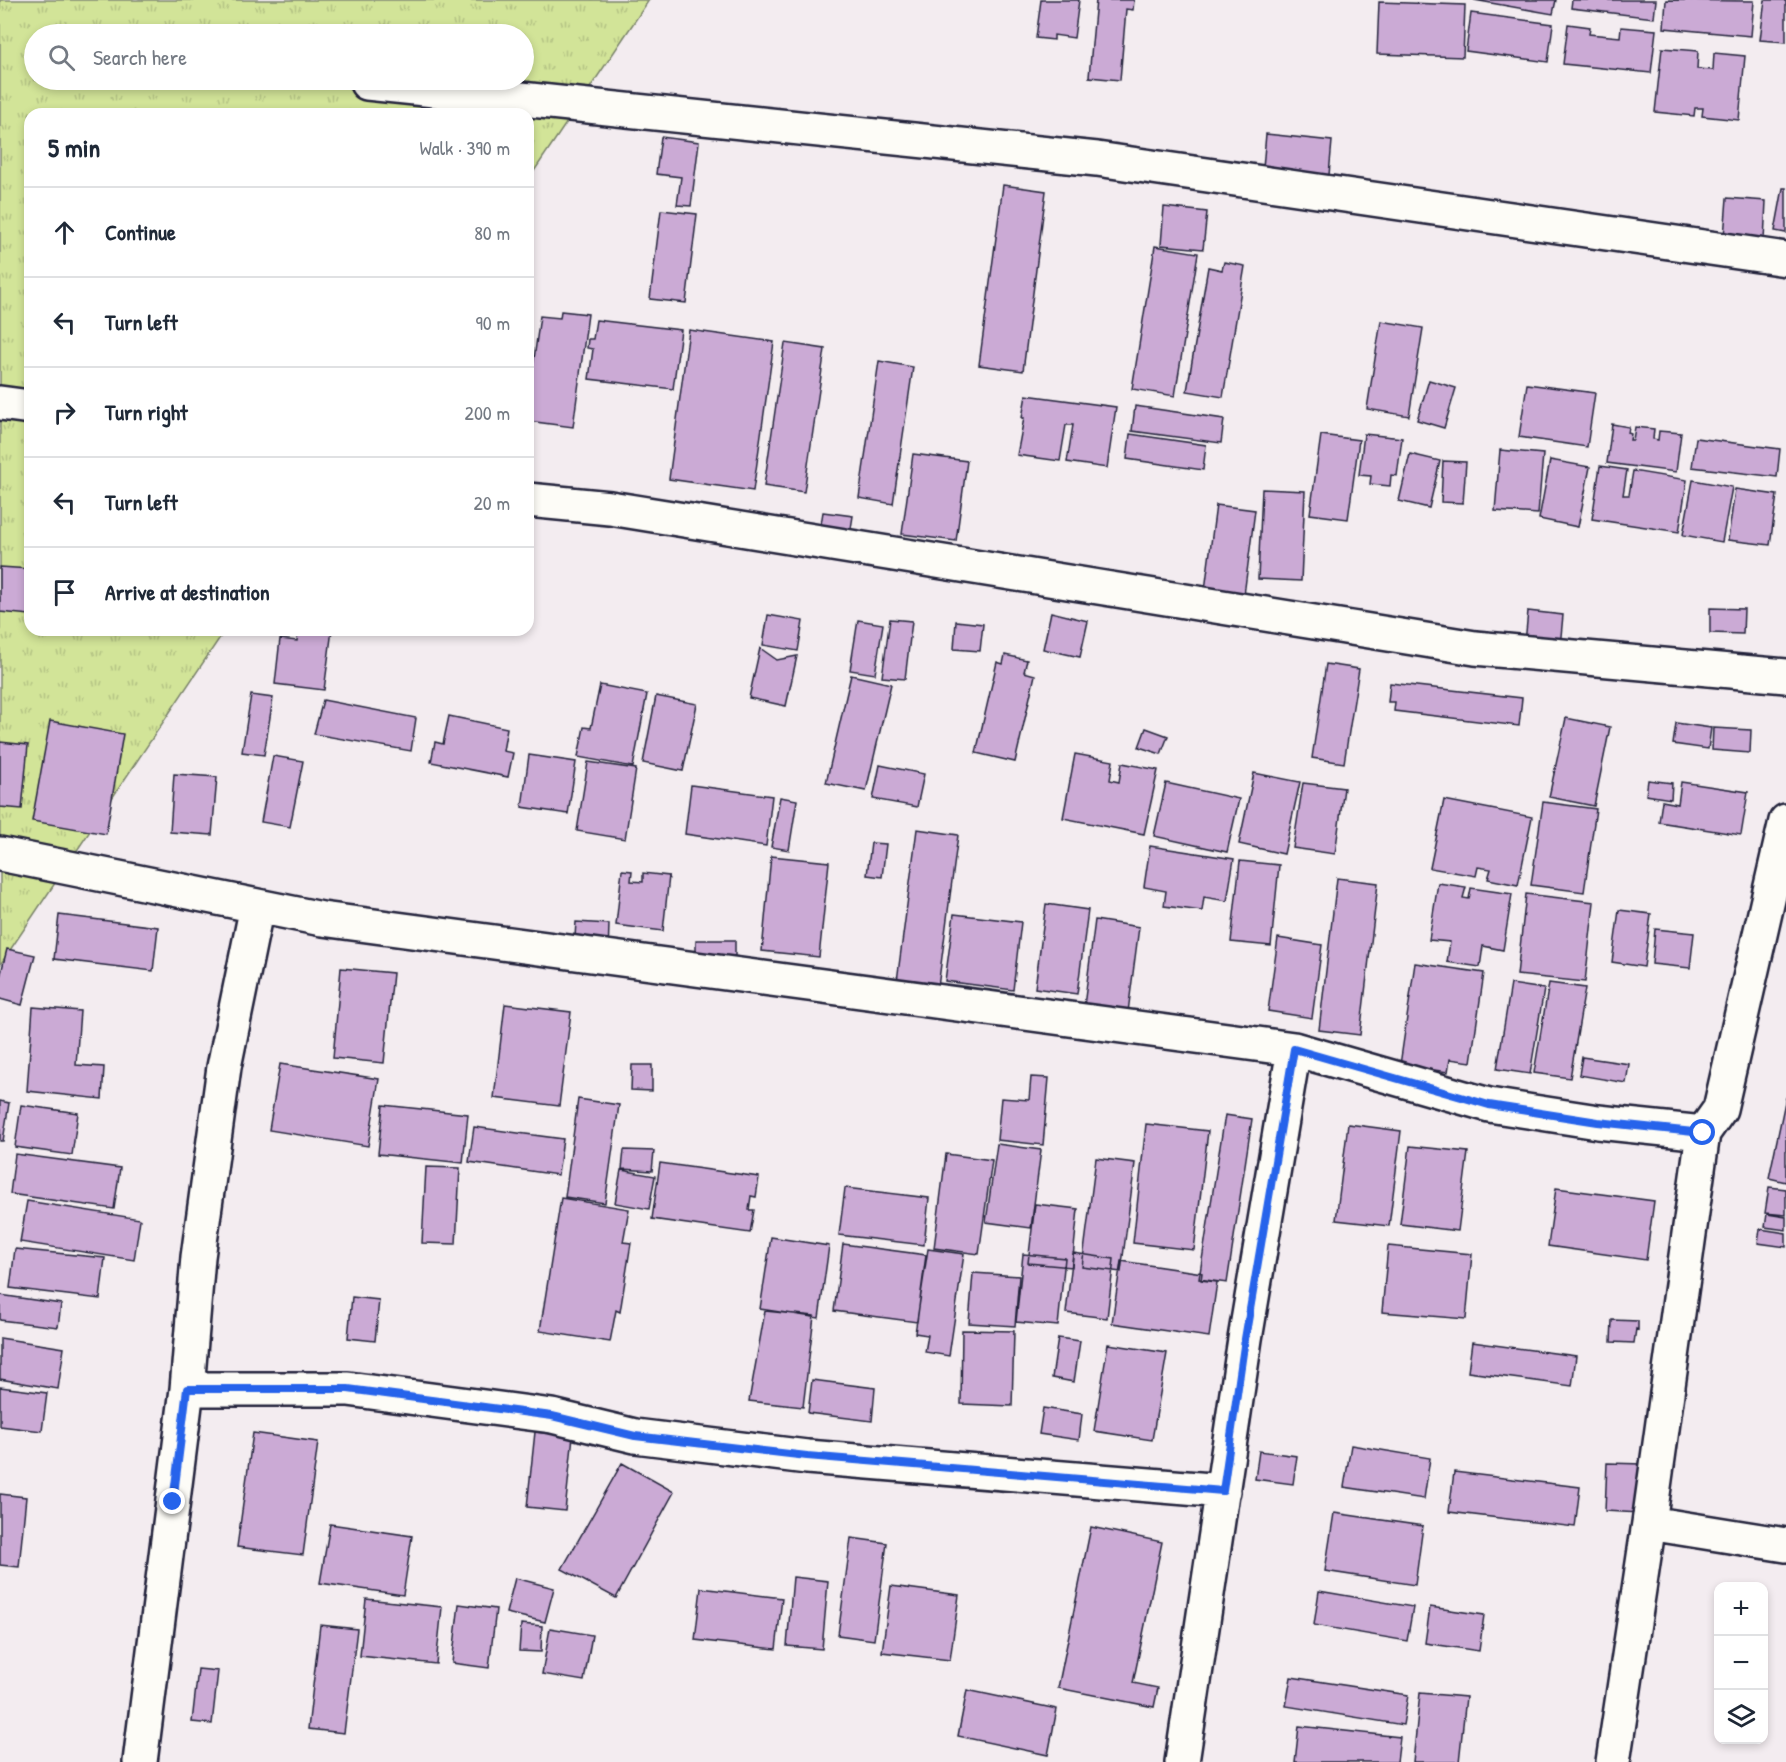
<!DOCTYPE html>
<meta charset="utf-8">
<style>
:root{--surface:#fff;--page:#f6f6f7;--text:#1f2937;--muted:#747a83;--line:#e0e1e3}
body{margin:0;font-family:"Patrick Hand",sans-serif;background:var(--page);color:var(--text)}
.controls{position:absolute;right:18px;bottom:18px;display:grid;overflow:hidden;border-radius:12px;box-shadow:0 3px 9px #0003}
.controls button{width:54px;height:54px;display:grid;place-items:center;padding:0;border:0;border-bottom:2px solid var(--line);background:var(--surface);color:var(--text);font:30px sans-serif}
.stop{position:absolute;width:18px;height:18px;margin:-14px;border:4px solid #2563eb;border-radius:50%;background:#fff}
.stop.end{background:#2563eb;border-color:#fff;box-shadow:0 2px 6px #0008}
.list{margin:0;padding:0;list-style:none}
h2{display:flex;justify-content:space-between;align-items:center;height:78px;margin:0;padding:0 24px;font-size:26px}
h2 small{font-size:20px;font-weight:400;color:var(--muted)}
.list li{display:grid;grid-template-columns:39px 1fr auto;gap:18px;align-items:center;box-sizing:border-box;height:90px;padding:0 24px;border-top:2px solid var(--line)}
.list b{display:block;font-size:22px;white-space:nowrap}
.list em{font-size:20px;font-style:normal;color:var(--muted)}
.icon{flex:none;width:33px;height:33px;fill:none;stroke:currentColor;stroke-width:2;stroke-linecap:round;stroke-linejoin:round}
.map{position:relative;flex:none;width:1786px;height:1762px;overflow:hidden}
.search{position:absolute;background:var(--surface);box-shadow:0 3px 9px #0003;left:24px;top:24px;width:510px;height:66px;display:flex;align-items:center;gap:15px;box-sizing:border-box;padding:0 21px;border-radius:33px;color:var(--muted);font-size:22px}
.panel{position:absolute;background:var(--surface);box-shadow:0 3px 9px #0003;left:24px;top:108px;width:510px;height:528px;border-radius:18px}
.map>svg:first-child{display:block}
.grass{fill:url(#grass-tufts);stroke:#7a836a;stroke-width:1.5;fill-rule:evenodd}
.building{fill:#cbaad5;stroke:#22223b;stroke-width:1.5}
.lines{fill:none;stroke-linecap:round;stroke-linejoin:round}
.minor-casing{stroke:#22223b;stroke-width:38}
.minor{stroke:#fdfcf7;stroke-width:33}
.route{stroke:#2563eb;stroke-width:8}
</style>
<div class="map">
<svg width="1786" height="1762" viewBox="0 0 1786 1762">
<defs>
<pattern id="grass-tufts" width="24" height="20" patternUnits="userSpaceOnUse" patternTransform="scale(1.5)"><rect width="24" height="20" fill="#d2e498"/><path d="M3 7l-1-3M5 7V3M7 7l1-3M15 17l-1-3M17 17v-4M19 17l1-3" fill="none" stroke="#b4c384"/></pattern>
</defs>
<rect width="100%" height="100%" fill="#f3ecf0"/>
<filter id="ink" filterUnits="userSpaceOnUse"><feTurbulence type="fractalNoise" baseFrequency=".0167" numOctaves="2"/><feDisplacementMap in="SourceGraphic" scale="12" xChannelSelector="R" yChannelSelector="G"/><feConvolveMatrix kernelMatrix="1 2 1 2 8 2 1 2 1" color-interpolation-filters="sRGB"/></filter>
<g filter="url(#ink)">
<path class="grass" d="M0 0H649L528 180V114H30V630H225L0 965ZM34 34H524V80H34Z"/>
<path class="building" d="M1041 0H1079L1074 38 1054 35V40L1036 38Z
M1096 0H1134L1133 10 1126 9 1120 80 1089 77Z
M1474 0H1556L1553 14Z
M1572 0H1656L1654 18 1571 8Z
M1666 0 1754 1 1751 36 1664 28Z
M1765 0H1786V42L1760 40Z
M1379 2 1465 5 1463 57 1377 54Z
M1471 13 1553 24 1548 62 1466 51Z
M1568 24 1590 27 1589 34 1620 37 1621 27 1656 30 1651 73 1563 64Z
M1662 48 1698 51 1697 69 1713 70 1714 53 1745 56 1739 120 1702 116 1703 108H1695L1694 116 1655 112Z
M1266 134 1332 141 1329 175 1263 168Z
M661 137 699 142 691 206 677 205 681 177 656 174Z
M1003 185 1046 191 1023 371 979 365Z
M1783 188H1786V233L1775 231Z
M1727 198 1766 201 1764 240 1724 237Z
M1164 207 1207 212 1203 249 1161 245Z
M661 210 697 214 686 303 650 299Z
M1155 246 1198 253 1175 396 1132 389Z
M1224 262 1245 266 1223 397 1187 391 1208 267 1222 270Z
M561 311 588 314 573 427 528 421V402L540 316 560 318Z
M596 320 681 330 673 389 589 379 593 349 587 348 588 339H593Z
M1381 321 1423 328 1409 416 1367 409Z
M689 330 774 342 753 491 669 479Z
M785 343 825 349 804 492 764 486Z
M879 361 913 367 893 504 859 498Z
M1429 380 1456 388 1444 428 1417 420Z
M1527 384 1595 393 1587 447 1519 437Z
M1026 395 1116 407 1107 468 1067 462 1073 425H1066L1060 461 1017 455 1024 418H1022Z
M1135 406 1224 419 1221 443 1132 431Z
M1612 424 1629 427 1628 433 1631 434 1630 440H1633L1635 427 1654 429 1653 439 1658 440 1659 431 1681 433 1676 472 1607 463Z
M1130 434 1206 445 1203 470 1127 459Z
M1364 434 1402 438 1397 476 1391 475 1390 486 1370 484 1371 476 1359 475Z
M1321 435 1359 440 1348 519 1310 514Z
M1696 438 1780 449 1777 477 1692 467Z
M1500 450 1543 454 1538 514 1495 511Z
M913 454 967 461 956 541 902 534Z
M1410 454 1440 461 1429 508 1399 501Z
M1550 460 1590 467 1578 527 1539 519Z
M1443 461 1466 462 1463 503 1441 502Z
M1600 466 1627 470 1623 495H1629L1633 471 1687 480 1679 532 1592 519Z
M1693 480 1732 487 1722 542 1683 535Z
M1262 489 1305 491 1301 581 1258 579Z
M1735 489 1777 495 1770 545 1728 540Z
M1216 505 1255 510 1244 595 1205 590Z
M823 512 853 516 849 541 819 537Z
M0 567 30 569V615L0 612Z
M1710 608 1744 609 1743 634 1710 633Z
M1528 611 1563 615 1560 647 1525 643Z
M1051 612 1088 621 1080 657 1043 649Z
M768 615 803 621 798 651 763 645Z
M890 619 912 621 905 679 882 677Z
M858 620 883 624 875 674 850 670Z
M956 621 983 624 980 651 954 649Z
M294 630H332L324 690 275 684 280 639 297 641 298 630Z
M760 648 777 660 797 656 786 706 749 698Z
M1005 655 1027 660 1024 672 1035 675 1015 762 976 753 997 662 1003 664Z
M1326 664 1359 669 1344 763 1312 758Z
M851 675 891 684 866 791 826 783Z
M1390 683 1522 698 1519 726 1394 711 1395 702H1388Z
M600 685 647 694 633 767 578 757 584 727 591 728Z
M251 695 273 698 264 755 242 752Z
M656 696 697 704 683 771 643 763Z
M323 700 416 718 411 751 314 734Z
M449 716 507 728 503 751 513 753 508 777 431 762 435 742 443 744Z
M1566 718 1610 727 1594 806 1549 797Z
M50 721 123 734 106 834 32 821Z
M1676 723 1711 728 1708 749 1673 744Z
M1146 728 1168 736 1161 754 1139 747Z
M1713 728 1751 730 1750 753 1712 750Z
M0 742 28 745 22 809 0 807Z
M1075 754 1113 761 1110 780 1119 782 1122 763 1158 770 1144 834 1063 818Z
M529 755 576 762 568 814 522 807Z
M273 756 303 761 290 827 261 822Z
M588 762 636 769 625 839 577 831Z
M880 765 924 774 917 807 873 799Z
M1254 773 1300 782 1284 854 1239 844Z
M174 774 217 777 212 835 170 832Z
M1648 780 1672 783 1671 799 1646 795Z
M1681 782 1748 792 1741 835 1659 822 1662 801 1678 804Z
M1166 783 1239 799 1227 852 1154 836Z
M1303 783 1344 788 1335 854 1293 848Z
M691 785 772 796 766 846 685 834Z
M780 797 797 800 789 850 771 847Z
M1444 800 1532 817 1518 885 1488 879 1491 869 1478 867 1476 876 1430 868Z
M1543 802 1596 809 1584 892 1531 885Z
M917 829 958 835 938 987 897 981Z
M871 843 886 844 882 877 867 875Z
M1150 846 1234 859 1227 901 1204 897 1202 911 1164 906 1166 891 1144 887Z
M771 856 829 862 819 957 762 951Z
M1240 861 1279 865 1271 946 1231 942Z
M622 870 632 871 631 881 643 882V873L669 876 663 931 616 925Z
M1337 878 1378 883 1360 1035 1319 1030Z
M1438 883 1466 887 1463 898 1469 899 1471 888 1512 894 1503 950 1483 946 1480 967 1447 962 1450 942 1429 940Z
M1526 894 1594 902 1585 982 1517 975Z
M1046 904 1088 910 1077 994 1035 988Z
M1619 910 1651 914 1644 967 1612 962Z
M954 914 1021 922 1013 990 945 981Z
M59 915 158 927 153 971 54 959Z
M1095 920 1139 927 1128 1012 1084 1006Z
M576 922 609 924 608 954 574 952Z
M1655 929 1694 933 1690 968 1652 964Z
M1278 938 1322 945 1312 1018 1268 1011Z
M696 940H735V967H696Z
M7 949 35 955 22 1005 0 999V977Z
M1415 963 1484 973 1471 1062 1450 1059 1448 1072 1400 1065Z
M341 968 393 973 384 1063 333 1058Z
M1549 983 1585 988 1570 1078 1534 1073Z
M1511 984 1544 989 1530 1074 1497 1069Z
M505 1004 571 1012 559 1106 494 1098Z
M33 1007 80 1011 76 1065 104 1067 102 1099 27 1091Z
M1582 1057 1629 1064 1626 1083 1579 1075Z
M280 1064 379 1079 368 1146 269 1130Z
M632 1065H652V1091L631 1090Z
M1031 1077 1049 1078 1043 1145 997 1140 1001 1098 1029 1100Z
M1786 1097V1182L1769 1178Z
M578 1099 619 1105 605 1203 565 1197Z
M0 1101 9 1103 3 1141H0Z
M21 1105 78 1113 72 1155 15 1147Z
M383 1105 468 1114 463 1163 378 1154Z
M1225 1115 1252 1119 1227 1283 1199 1279Z
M1146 1124 1208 1131 1194 1250 1133 1243Z
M1348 1124 1401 1131 1389 1226 1336 1220Z
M474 1127 563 1139 558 1175 469 1162Z
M997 1144 1041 1150 1031 1228 986 1222Z
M1410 1146 1468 1152 1458 1231 1400 1224Z
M624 1150 654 1151 652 1171 622 1169Z
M15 1154 120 1168 114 1209 10 1194Z
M946 1154 992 1160 979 1254 934 1248Z
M1096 1158 1135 1163 1121 1272 1082 1267Z
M660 1163 759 1177 756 1197 751 1196 749 1210H754L750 1233 652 1219Z
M426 1167 460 1168 456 1244 422 1243Z
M621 1170 655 1176 649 1209 615 1203Z
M1769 1187 1786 1189V1215L1765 1213Z
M845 1188 929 1198 924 1245 839 1235Z
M1556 1188 1654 1201 1646 1260 1548 1246Z
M561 1198 629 1209 623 1242 631 1243 620 1312 616 1310 610 1342 540 1331Z
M27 1201 140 1219 134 1260 20 1242Z
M1035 1204 1078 1209 1072 1267 1028 1263Z
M1767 1214 1786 1217V1230L1765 1227Z
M1760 1229 1786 1233V1247L1758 1243Z
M771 1237 829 1246 819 1318 760 1309Z
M843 1244 926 1255 917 1322 834 1311Z
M1388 1246 1472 1254 1466 1319 1382 1312Z
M15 1249 105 1258 100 1299 10 1288Z
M928 1249 964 1254 949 1356 925 1352 928 1335 915 1333Z
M1073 1253 1114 1259 1107 1318 1066 1313Z
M1023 1254 1065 1258 1058 1326 1016 1322Z
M1121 1261 1202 1273 1201 1280 1217 1282 1209 1337 1112 1323Z
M973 1273 1019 1276 1015 1326 969 1323Z
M0 1295 61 1304 58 1327 0 1320Z
M352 1297 379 1300 375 1341 348 1338Z
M765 1311 814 1316 803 1407 749 1401Z
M1612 1320 1638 1321V1330L1636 1329 1634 1343 1611 1342Z
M962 1330 1014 1331 1012 1406 961 1404Z
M0 1338 64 1348 58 1389 0 1379Z
M1058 1338 1080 1341 1074 1382 1052 1378Z
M1472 1342 1576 1356 1572 1386 1468 1372Z
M1108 1344 1167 1353 1152 1440 1094 1431Z
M812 1380 875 1388 872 1421 808 1413Z
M0 1387 47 1393 42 1431 0 1426Z
M1043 1408 1082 1414 1079 1440 1039 1434Z
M535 1432 573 1436 565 1511 527 1507Z
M253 1433 318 1442 303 1555 237 1547Z
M1351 1445 1430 1458 1424 1499 1344 1487Z
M1259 1451 1297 1456 1293 1484 1255 1479Z
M622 1463 674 1492 616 1598 562 1569Z
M1607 1463 1642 1464 1640 1513 1605 1511Z
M1454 1472 1580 1487 1575 1527 1449 1512Z
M0 1494 26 1497 19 1567 0 1565Z
M1334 1513 1423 1526 1415 1585 1325 1571Z
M330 1524 412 1536 403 1595 320 1583Z
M1091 1527 1162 1542 1133 1683 1158 1688 1154 1707 1058 1688Z
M851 1538 887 1543 874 1640 838 1635Z
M793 1577 828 1581 822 1649 787 1646Z
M515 1578 554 1588 545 1622 506 1613Z
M891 1586 959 1595 950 1660 882 1652Z
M701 1588 782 1598 776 1649 695 1640Z
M1319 1591 1413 1607 1407 1641 1314 1625Z
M366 1599 442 1607 436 1664 360 1656Z
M459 1604 496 1609 489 1668 452 1663Z
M1430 1607 1484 1615 1479 1651 1425 1643Z
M521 1624 542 1626 541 1652 519 1651Z
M320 1625 357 1629 344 1733 308 1729Z
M550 1628 592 1635 584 1681 542 1674Z
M198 1669 218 1671 212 1724 192 1722Z
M1291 1677 1408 1695 1403 1725 1286 1706Z
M967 1690 1057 1709 1048 1755 958 1736Z
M1420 1693 1466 1697 1459 1762H1413Z
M1299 1726 1400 1737 1397 1762H1295Z"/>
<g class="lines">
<g class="minor-casing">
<path id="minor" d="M367 83 1097 159 1786 259
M0 403 30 407
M528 500 610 508 1475 648 1786 676
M0 854 322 919 1294 1049 1489 1105 1598 1122 1703 1133 1720 1109 1786 821
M187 1389H348L552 1416 635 1436 807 1457 1223 1491
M1649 1523 1786 1545
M140 1762 187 1389 198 1257 224 1067 257 906
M1182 1762 1245 1339 1294 1049
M1613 1762 1649 1523 1703 1133"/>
</g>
<use href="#minor" class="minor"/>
</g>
</g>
<g class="lines" filter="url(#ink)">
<path class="route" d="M173 1502 187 1389H348L552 1416 635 1436 807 1456 1223 1491 1245 1339 1294 1049 1489 1105 1598 1122 1703 1133"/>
</g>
</svg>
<div class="controls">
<button>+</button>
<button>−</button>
<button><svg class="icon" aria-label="layers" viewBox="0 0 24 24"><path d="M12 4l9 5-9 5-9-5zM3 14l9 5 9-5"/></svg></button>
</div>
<div class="stop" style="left:1703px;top:1133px"></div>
<div class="stop end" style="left:173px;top:1502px"></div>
<div class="search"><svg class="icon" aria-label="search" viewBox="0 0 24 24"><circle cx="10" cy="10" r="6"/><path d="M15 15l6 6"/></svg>Search here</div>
<section class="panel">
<h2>5 min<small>Walk · 390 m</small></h2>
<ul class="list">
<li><svg class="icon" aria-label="ahead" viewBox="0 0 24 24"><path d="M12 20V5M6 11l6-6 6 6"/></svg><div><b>Continue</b></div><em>80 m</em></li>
<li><svg class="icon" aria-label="left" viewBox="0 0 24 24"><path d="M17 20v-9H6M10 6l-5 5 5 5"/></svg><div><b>Turn left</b></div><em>90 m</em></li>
<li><svg class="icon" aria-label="right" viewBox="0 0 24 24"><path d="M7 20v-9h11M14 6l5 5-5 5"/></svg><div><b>Turn right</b></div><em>200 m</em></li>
<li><svg class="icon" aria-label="left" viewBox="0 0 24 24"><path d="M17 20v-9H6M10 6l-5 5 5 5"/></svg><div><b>Turn left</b></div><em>20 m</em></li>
<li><svg class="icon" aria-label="arrive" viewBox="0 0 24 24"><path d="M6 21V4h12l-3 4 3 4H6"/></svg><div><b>Arrive at destination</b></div></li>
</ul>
</section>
</div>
